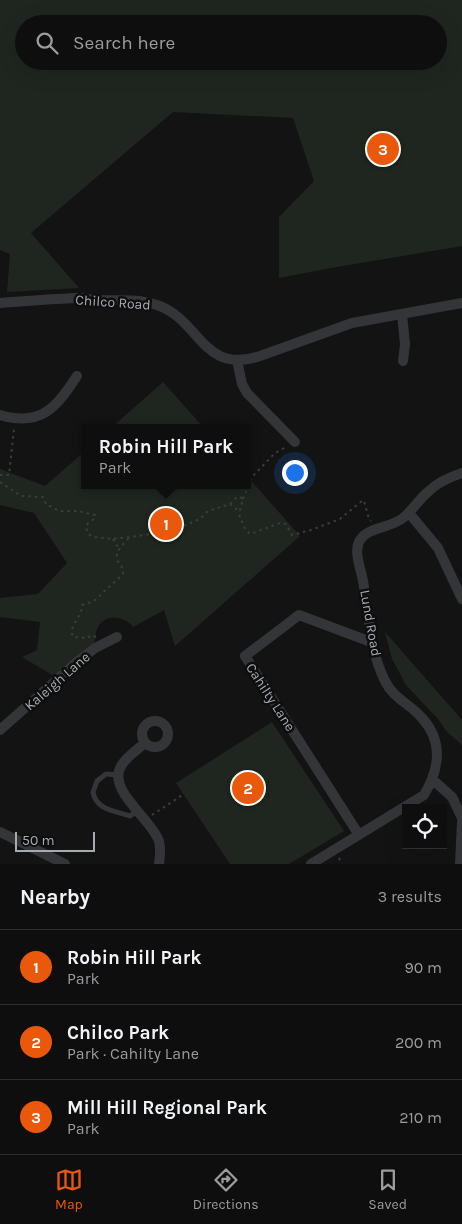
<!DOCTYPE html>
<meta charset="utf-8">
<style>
:root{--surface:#0e0e0f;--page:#171718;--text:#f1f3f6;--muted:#9b9c9e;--line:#2e2e2f;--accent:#ea580c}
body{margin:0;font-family:Karla,sans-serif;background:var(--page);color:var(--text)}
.controls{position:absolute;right:15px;bottom:15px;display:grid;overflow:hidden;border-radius:0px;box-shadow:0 5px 20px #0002}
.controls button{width:45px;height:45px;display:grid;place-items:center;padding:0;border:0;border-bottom:1px solid var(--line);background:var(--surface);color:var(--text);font:25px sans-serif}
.scale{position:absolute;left:15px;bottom:12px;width:80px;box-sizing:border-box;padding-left:5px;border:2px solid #a6abb3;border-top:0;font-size:14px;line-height:18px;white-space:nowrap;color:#a6abb3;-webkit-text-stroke:4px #0e0e0f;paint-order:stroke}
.you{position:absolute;left:294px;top:472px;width:18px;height:18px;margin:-12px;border:4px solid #fff;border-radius:50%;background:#1a73e8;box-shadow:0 0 0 8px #1a73e833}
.badge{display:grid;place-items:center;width:32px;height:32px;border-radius:50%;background:var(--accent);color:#fff;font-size:16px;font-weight:700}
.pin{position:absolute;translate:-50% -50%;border:2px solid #fff;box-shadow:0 1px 5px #0006}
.popup{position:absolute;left:81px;top:424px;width:170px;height:65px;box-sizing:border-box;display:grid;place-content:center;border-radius:0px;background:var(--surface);filter:drop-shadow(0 1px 4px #0005);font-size:16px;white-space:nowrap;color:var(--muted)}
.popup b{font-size:19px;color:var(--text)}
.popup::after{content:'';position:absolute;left:50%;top:100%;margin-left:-10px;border:10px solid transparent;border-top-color:var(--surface)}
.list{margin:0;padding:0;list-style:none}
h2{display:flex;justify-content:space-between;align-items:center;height:65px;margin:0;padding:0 20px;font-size:21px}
h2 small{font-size:16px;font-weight:400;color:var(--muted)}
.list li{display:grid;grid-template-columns:32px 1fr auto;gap:15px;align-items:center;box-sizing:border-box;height:75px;padding:0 20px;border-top:1px solid var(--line)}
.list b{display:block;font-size:19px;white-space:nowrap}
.list p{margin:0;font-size:16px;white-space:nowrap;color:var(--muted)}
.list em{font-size:16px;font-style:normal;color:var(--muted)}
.icon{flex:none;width:28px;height:28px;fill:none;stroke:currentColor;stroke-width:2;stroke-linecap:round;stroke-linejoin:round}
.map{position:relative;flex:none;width:462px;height:864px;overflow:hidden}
.search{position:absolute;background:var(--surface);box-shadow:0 5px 20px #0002;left:15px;right:15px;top:15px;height:55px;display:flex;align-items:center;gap:12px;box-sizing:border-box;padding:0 18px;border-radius:28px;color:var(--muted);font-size:19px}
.sheet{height:290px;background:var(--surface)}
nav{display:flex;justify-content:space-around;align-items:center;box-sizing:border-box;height:70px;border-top:1px solid var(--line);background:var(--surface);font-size:14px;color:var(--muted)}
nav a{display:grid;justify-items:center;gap:2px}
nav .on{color:var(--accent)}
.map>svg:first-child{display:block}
.green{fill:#1f2620;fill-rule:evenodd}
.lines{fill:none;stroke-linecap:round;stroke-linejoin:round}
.path{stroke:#3a3c3f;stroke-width:2;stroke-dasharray:2.5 4;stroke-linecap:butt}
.service{stroke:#343538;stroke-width:5}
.minor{stroke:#343538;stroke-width:10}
.labels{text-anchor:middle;stroke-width:5;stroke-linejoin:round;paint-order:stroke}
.street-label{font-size:14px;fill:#a6abb3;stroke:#0e0e0f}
</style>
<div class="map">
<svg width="462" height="864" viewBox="0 0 462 864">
<rect width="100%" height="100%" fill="#131314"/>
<path class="green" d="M0 0H462V246L331 268 279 278V217L314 181 293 118 173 112 31 233 79 288 7 292 10 254 0 250ZM24 24H438V61H24Z
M163 382 204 428H111Z
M85 451V485H247V476L300 536 175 646 164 610 133 627C124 616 106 613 98 627 95 632 96 638 94 643L83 651 54 676 22 657 37 650 40 622 0 617V598L38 594 67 563 34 513 0 505V469L45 486Z
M385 632 462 720V745L447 732 438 719 406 685 392 659Z
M272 722 344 831 289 864H230L176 783Z"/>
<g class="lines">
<path class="path" d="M0 475H9L14 429
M0 482 21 496 43 497 46 504 59 511H78L95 515 94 519 88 523 86 527 88 534 95 537 113 539 169 532 200 519 208 511 230 504 237 497H240L243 499 239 514 245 529 250 534 280 523 286 524 292 535 311 530 340 519 363 500C367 506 366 515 371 521
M243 499 251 478 275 453 286 447
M230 504 239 511
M113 539 119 549
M96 637 92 635 87 638 73 637C68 624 83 617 82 605L94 601 123 574C124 566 119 566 117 559 115 552 124 543 129 538
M152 815 184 794
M339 858 342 864"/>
<path class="service" d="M118 775 106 774 97 781 93 792C96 810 115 811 130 816L137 811"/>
<path class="minor" d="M0 303C26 301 51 299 77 298 85 298 92 300 100 300 119 301 138 298 157 305 201 320 202 375 260 356L352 323 462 303
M402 314 405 344 403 361
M237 360 242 384 247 393 295 442
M0 415C41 427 56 408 77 376
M409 513 438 548 462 599
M142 734a13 13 0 1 1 26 0a13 13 0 1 1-26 0Z
M0 730 78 661 95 648 117 637
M145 743C137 750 126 757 121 766 107 791 151 818 159 841 161 849 160 857 159 864
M433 780 452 797 462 818
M0 832 65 864
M359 835 245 656 299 615 371 642
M311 864 424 795C439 770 444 742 422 718 410 704 393 698 385 681 369 649 369 615 363 581 361 569 353 551 360 540 368 527 391 528 403 518 413 510 419 499 429 491 438 482 450 477 462 473
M460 864 462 821"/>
</g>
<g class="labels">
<g class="street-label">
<text transform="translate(113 302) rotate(4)" y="5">Chilco Road</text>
<text transform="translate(371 623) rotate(80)" y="5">Lund Road</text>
<text transform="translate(57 681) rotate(-41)" y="5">Kaleigh Lane</text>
<text transform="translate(271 697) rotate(57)" y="5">Cahilty Lane</text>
</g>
</g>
</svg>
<div class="controls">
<button><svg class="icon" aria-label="locate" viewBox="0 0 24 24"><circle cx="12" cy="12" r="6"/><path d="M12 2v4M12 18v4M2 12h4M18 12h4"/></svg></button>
</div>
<div class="scale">50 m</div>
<div class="you"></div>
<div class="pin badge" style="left:166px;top:524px">1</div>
<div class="popup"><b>Robin Hill Park</b>Park</div>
<div class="pin badge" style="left:248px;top:788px">2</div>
<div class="pin badge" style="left:383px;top:149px">3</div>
<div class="search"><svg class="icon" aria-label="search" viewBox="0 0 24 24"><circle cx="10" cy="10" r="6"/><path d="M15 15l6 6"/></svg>Search here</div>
</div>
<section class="sheet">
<h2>Nearby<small>3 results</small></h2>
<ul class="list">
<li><span class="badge">1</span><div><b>Robin Hill Park</b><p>Park</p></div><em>90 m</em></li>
<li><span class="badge">2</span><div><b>Chilco Park</b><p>Park · Cahilty Lane</p></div><em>200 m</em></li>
<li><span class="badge">3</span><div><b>Mill Hill Regional Park</b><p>Park</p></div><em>210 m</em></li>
</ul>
</section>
<nav>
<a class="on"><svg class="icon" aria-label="map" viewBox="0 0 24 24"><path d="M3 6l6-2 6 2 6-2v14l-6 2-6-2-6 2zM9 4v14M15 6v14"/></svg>Map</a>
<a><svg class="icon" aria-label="directions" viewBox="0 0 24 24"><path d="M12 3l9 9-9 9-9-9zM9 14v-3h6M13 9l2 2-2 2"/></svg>Directions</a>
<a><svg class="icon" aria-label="saved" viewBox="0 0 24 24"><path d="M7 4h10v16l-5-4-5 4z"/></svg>Saved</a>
</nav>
